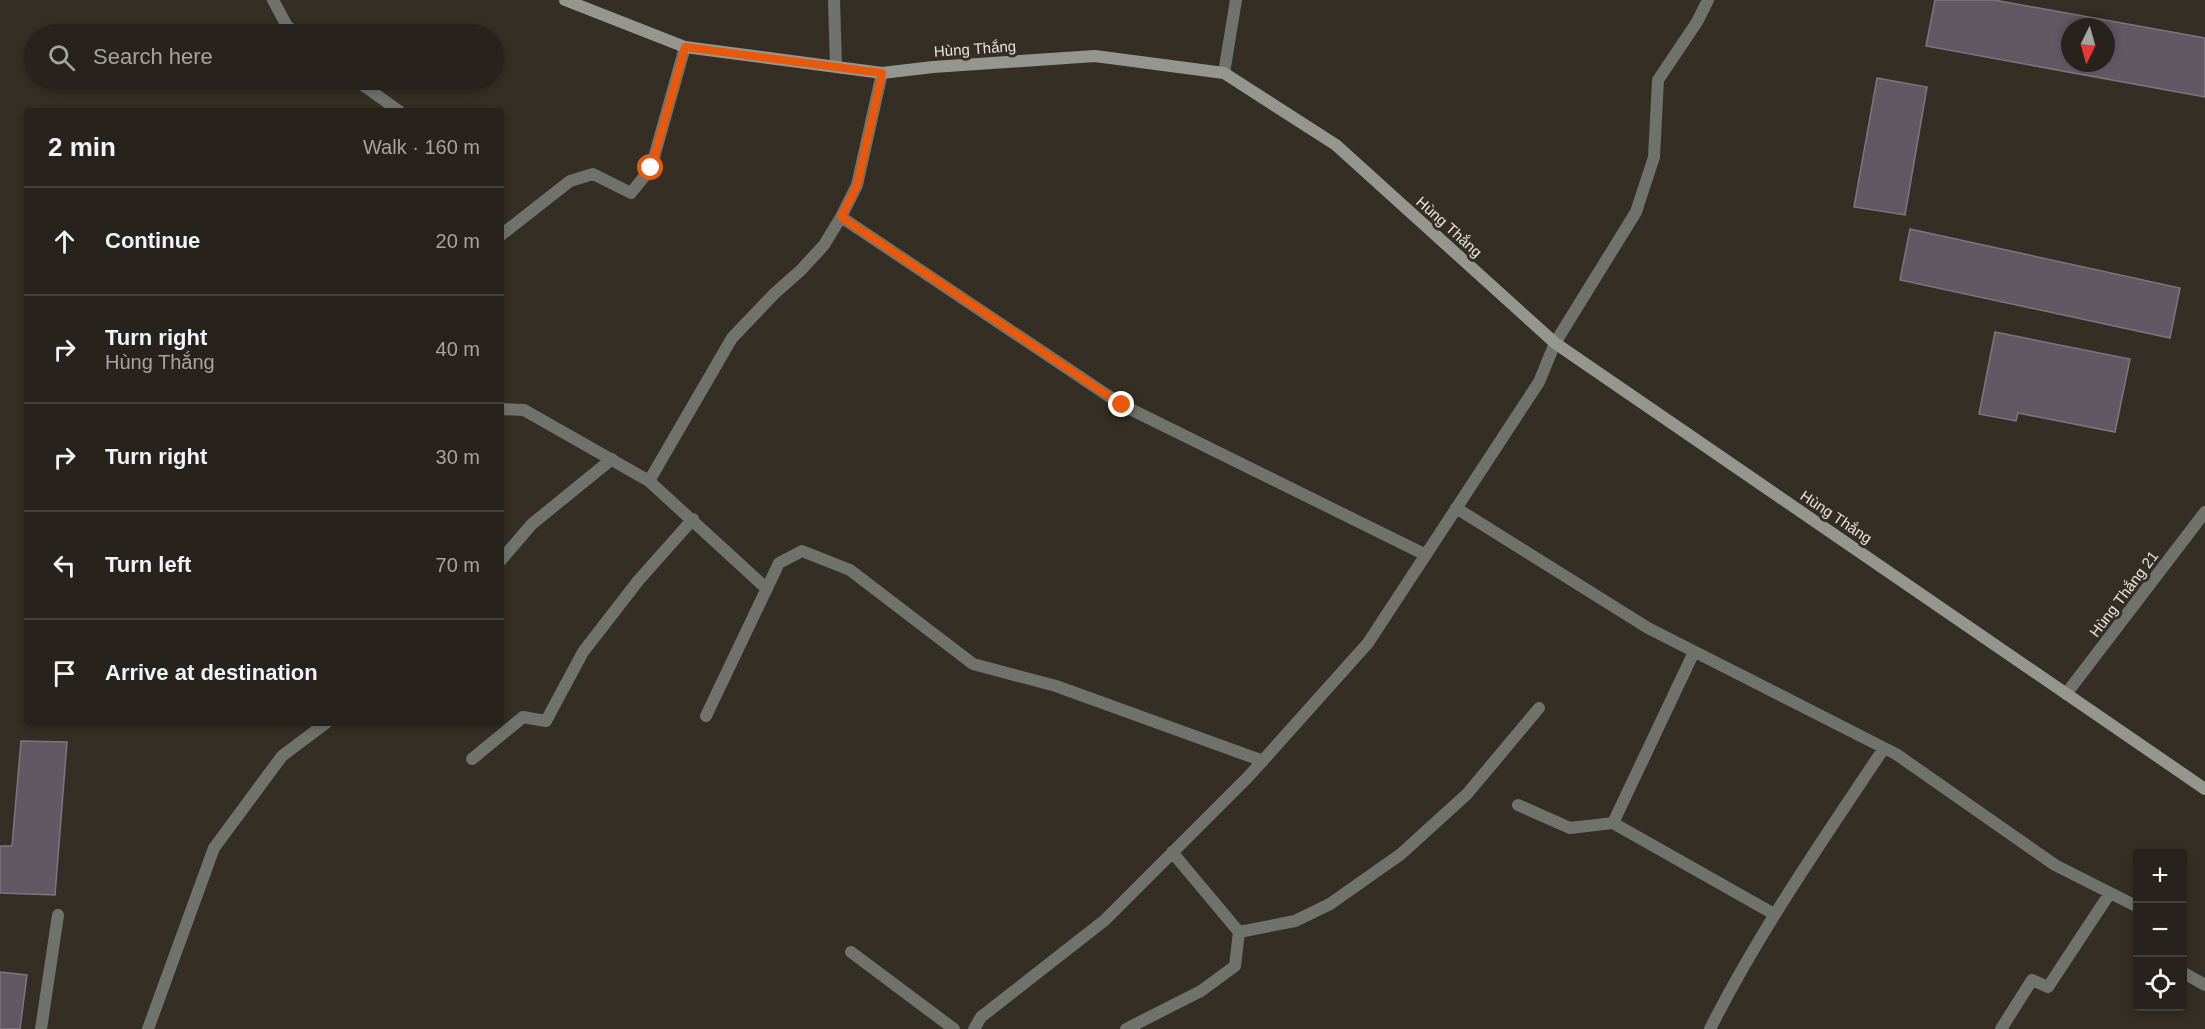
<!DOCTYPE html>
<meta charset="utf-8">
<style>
:root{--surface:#27221b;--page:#332f28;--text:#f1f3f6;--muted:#a4a4a3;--line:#433f3a}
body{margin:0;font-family:Arial,sans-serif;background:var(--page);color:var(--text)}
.controls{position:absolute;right:18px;bottom:18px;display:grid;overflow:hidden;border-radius:6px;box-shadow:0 3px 9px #0003}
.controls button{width:54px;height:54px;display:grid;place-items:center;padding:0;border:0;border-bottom:2px solid var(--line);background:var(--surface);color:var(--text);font:30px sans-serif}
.compass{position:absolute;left:2061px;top:18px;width:54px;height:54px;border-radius:50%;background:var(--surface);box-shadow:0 3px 9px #0003;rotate:185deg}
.stop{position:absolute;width:18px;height:18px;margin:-14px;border:4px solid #ea580c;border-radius:50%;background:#fff}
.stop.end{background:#ea580c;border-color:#fff;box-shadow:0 2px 6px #0008}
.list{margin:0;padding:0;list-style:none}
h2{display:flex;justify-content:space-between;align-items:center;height:78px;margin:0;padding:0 24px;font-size:26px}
h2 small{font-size:20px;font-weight:400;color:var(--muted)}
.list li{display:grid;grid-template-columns:39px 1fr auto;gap:18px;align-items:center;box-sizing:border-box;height:108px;padding:0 24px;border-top:2px solid var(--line)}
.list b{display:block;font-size:22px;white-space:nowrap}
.list p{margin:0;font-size:20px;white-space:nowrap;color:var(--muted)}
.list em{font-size:20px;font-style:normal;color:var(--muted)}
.icon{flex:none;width:33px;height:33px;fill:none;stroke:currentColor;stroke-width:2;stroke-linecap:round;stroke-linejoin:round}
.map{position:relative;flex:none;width:2205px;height:1029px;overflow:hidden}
.search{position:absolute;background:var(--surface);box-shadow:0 3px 9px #0003;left:24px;top:24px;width:480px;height:66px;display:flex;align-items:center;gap:15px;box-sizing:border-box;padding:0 21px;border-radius:33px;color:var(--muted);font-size:22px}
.panel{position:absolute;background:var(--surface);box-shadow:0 3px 9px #0003;left:24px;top:108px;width:480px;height:618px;border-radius:6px}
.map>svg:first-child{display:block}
.building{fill:#605862;stroke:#7e7580;stroke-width:1.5;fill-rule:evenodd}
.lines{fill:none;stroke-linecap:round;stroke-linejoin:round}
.lane{stroke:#70726c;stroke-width:12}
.street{stroke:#70726c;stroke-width:12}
.secondary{stroke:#95978e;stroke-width:12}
.route{stroke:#ea580c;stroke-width:8}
.labels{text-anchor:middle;stroke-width:6;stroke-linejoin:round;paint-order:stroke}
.street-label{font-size:15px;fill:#e8e3dd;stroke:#342e24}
</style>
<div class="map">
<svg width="2205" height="1029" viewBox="0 0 2205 1029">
<rect width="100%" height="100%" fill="#342e24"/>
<path class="building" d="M1935 0H1994L2205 38V97L1926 46ZM2070 27H2106V63H2070Z
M1877 78 1927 87 1905 215 1854 207Z
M1910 229 2180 288 2170 338 1900 280Z
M1995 332 2130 359 2115 432 2018 413 2016 421 1979 414Z
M21 741 67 742 55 895 0 893V846H12Z
M0 972 27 975 20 1029H0Z"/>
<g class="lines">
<path class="lane" d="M41 1029 58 915"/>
<path class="street" d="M273 0 287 26 298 34
M834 0 836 66
M1224 73 1236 0
M356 80 399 111
M841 217 1122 405 1426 555
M501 235 570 181 593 174 631 193 651 168 685 47
M501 409 524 410 649 481 767 589
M649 481 732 338 774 294 801 270 824 245 841 217 857 185 882 73
M1456 508 1648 628 1896 754 2055 865 2138 907
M501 560 532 524 612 459
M2066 694 2205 512
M706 716 779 563 802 551 850 570 973 664 1056 686 1263 761
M472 759 523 717 546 721 583 652 638 581 693 519
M1518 805 1570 828 1613 823 1774 914
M1613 823 1694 652
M1239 932 1295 921 1330 904 1401 854 1467 794 1539 708
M851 952 954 1029
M2182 972 2205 985
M148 1029 214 848 282 756 326 723
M974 1029 981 1017 1105 920 1249 776 1368 643 1539 382 1555 343 1636 212 1654 157 1658 80 1697 22 1708 0
M1126 1029 1201 991 1235 966 1239 932 1172 852
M1710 1029C1760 930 1823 840 1884 748
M2001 1029 2032 980 2048 987 2110 893"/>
<path class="secondary" d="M565 0 685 47 882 73 933 67 1095 56 1224 73 1336 145 1555 343 2205 789"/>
</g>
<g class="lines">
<path class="route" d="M651 168 685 47 882 73 857 185 841 217 1122 405"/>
</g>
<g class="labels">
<g class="street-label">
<text transform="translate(975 49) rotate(-4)" y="5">Hùng Thắng</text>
<text transform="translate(1449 227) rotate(42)" y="5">Hùng Thắng</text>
<text transform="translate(1836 517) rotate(34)" y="5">Hùng Thắng</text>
<text transform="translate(2124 594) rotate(-53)" y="5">Hùng Thắng 21</text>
</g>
</g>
</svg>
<div class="controls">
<button>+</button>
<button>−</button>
<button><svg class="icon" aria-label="locate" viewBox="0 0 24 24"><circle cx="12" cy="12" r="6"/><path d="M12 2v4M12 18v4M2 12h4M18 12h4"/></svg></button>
</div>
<svg class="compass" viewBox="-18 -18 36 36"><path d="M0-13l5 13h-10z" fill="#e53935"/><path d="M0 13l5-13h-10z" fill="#a4a4a3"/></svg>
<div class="stop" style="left:651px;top:168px"></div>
<div class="stop end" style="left:1122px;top:405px"></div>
<div class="search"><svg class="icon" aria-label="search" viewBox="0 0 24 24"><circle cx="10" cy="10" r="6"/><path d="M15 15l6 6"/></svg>Search here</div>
<section class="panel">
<h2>2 min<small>Walk · 160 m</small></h2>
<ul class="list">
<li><svg class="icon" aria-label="ahead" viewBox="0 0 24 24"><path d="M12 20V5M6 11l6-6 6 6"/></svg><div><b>Continue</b></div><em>20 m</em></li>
<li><svg class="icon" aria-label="right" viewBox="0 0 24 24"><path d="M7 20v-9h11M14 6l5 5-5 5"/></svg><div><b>Turn right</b><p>Hùng Thắng</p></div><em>40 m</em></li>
<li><svg class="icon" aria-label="right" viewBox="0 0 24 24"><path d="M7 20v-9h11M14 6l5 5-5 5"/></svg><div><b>Turn right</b></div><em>30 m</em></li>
<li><svg class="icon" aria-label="left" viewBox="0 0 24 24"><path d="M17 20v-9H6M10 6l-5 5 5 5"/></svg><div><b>Turn left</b></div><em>70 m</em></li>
<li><svg class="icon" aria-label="arrive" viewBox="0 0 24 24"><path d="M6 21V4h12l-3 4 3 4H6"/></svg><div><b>Arrive at destination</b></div></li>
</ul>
</section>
</div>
